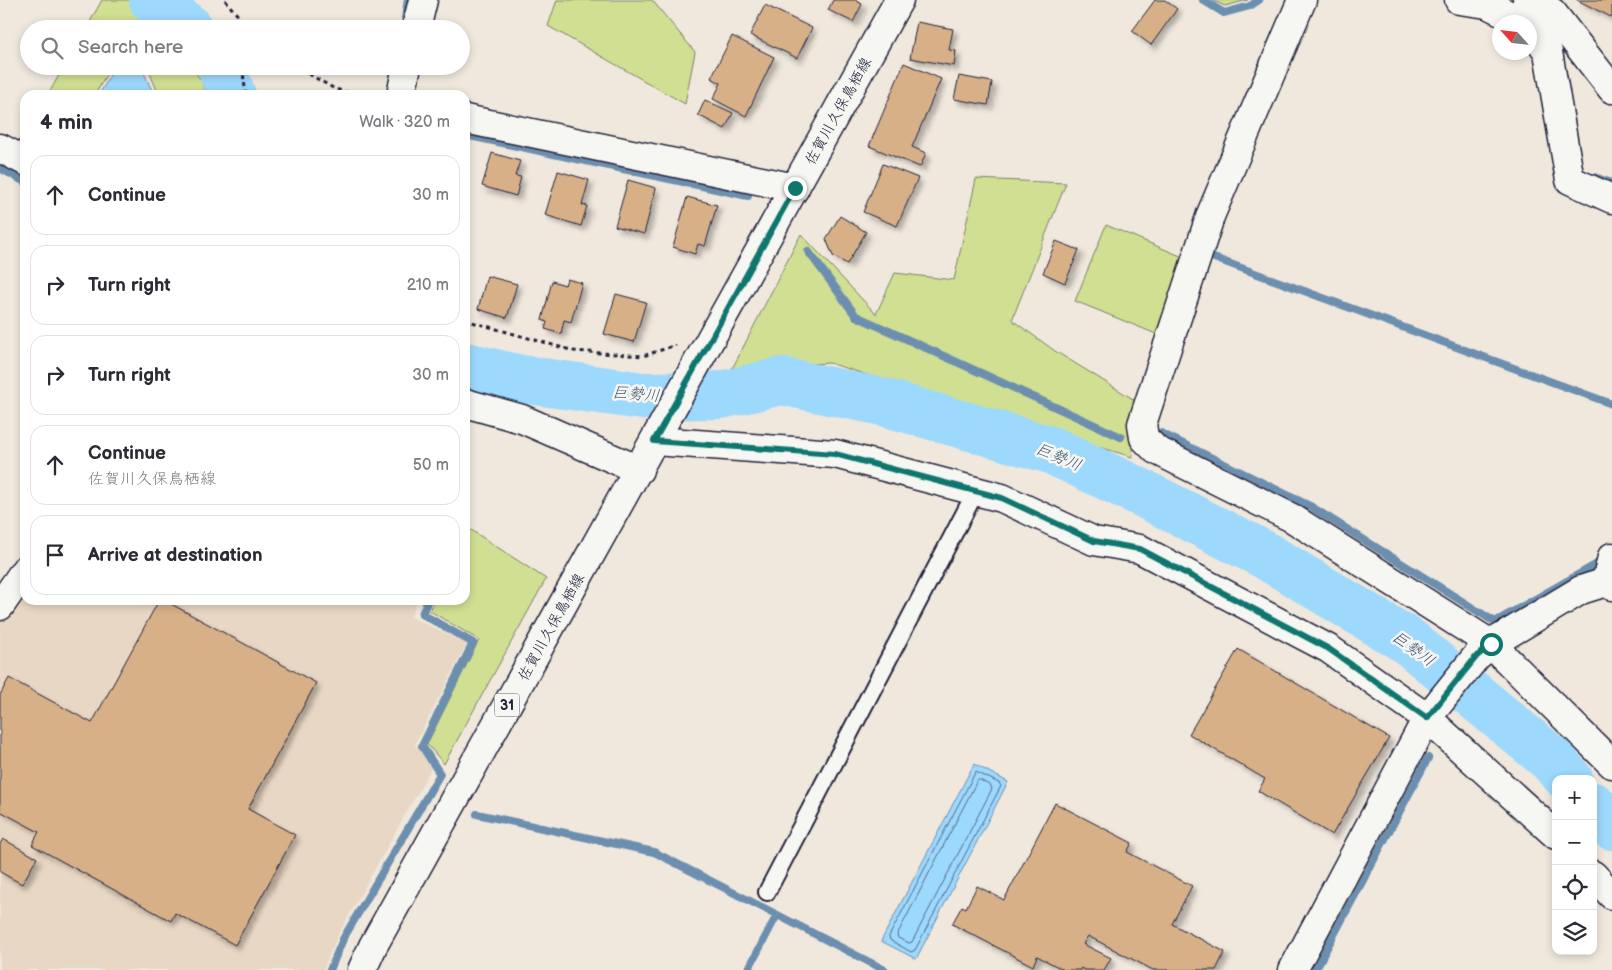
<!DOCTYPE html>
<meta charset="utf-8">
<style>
:root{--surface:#fff;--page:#f2f2f3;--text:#2b2b33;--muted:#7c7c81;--line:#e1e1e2}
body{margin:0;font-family:"Balsamiq Sans","Klee One",sans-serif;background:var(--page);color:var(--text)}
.controls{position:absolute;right:15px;bottom:15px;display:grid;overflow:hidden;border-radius:10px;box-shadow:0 2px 8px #0003}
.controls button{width:45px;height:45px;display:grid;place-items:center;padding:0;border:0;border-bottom:1px solid var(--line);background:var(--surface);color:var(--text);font:25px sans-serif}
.compass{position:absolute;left:1492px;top:15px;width:45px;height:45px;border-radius:50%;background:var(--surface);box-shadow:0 2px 8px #0003;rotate:297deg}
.stop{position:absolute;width:15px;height:15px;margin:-11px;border:4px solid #0f766e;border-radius:50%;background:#fff}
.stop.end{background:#0f766e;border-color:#fff;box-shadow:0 1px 5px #0008}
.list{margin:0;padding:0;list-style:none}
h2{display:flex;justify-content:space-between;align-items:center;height:65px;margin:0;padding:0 20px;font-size:21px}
h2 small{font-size:16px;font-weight:400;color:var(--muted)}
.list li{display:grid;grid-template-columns:32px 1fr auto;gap:15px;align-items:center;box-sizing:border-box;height:80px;margin:0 10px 10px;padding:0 10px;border:1px solid var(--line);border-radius:15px}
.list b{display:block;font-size:19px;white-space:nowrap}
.list p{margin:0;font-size:16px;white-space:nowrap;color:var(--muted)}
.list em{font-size:16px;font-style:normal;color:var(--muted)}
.icon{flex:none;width:28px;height:28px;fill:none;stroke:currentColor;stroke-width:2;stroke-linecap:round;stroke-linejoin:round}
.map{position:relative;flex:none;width:1612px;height:970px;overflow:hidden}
.search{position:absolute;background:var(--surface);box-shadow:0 2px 8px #0003;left:20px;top:20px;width:450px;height:55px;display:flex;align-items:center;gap:12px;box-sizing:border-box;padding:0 18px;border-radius:28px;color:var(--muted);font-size:19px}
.panel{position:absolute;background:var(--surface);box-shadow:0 2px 8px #0003;left:20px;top:90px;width:450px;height:515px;border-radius:15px}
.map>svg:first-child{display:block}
.built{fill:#e8d7c4}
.green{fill:#d1df92;stroke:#7a8066}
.water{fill:#9dd8fd;stroke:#6c8faf}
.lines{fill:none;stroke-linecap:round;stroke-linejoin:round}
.shore{stroke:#536b89;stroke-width:1}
.stream{stroke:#6c8faf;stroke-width:8}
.river{stroke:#9dd8fd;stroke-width:48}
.building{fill:#d7b088;stroke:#22223b;filter:url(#shadow)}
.service-casing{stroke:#22223b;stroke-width:20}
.minor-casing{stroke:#22223b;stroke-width:31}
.primary-casing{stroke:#22223b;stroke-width:31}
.path{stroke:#22223b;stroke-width:3;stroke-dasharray:4 4;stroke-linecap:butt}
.service{stroke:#f6f6f2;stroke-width:16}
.minor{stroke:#f6f6f2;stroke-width:28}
.primary{stroke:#f6f6f2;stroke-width:28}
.route{stroke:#0f766e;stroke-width:6}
.labels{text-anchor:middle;stroke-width:5;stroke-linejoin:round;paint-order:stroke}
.shield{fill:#f6f6f2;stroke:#626272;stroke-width:1}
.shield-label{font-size:14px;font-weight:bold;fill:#22223b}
.street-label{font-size:15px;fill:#22223b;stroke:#f6f6f2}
.water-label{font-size:16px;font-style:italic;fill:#475975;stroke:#f6f6f2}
</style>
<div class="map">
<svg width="1612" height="970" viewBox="0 0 1612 970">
<defs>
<filter id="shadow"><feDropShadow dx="4.5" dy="4.5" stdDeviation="2.5" flood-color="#0004"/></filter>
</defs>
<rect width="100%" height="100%" fill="#f0e8dd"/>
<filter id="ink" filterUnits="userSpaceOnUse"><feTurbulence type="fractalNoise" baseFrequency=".02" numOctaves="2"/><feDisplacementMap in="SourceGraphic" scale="10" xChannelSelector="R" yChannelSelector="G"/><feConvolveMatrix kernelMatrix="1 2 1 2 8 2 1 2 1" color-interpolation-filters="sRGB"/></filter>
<g filter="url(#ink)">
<path class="built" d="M25 587V600H417L411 617 467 644 415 744 432 767 339 933 323 970H0V623Z"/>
<path class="green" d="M102 0H130L141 7 159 29H86Z
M557 0H652L695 52 685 104 548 26Z
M1212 0H1248L1225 6Z
M64 66H111L95 95H48Z
M147 66H190L202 81 206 95H159Z
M976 179 1066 183 1012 320 1055 351 1138 402 1132 457 829 363 732 369 801 234 876 314 895 273 954 280Z
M1106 225 1183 257 1161 336 1075 301Z
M465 526 546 579 444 764 427 744 479 640 430 611 435 600H465Z"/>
<path class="water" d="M115 66H141L154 95H99Z
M974 764 1008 782 916 959 881 941Z"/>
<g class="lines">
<path class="shore" d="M976 772 999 783 1001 786 915 950 911 952 890 940 889 937Z
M980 780 991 786 992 789 912 942 909 943 898 938 897 935 977 781Z"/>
<path class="stream" d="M1203 0 1224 13 1250 6 1259 0
M405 18 408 0
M465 135 748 196
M0 168 25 182
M1594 177 1612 183
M808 251 856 316 1121 437
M1214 258 1612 404
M1161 433 1310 506 1495 622 1597 564
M477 814 654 852 885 970
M330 970 343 939 440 774 422 746 473 643 422 614 428 600
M748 970 777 915
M1315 970 1428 758"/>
<path class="river" d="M153 0 190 29
M221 66 232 95
M465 366 521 379 643 396 721 395 781 381 883 402 1051 450 1146 495 1263 554 1408 641 1551 759 1569 779
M1593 806 1612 826"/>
</g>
<path class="building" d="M833 0H855L862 4 853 22 828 10Z
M1155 0H1165L1177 9 1151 45 1132 31Z
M1577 0H1612V15L1611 17Z
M765 5 812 28 797 58 750 35Z
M917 22 953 29 949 50 956 51 954 66 910 58Z
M732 36 774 57 746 116 713 99 721 83 711 78Z
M904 63 941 79 912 147 926 153 920 167 869 146Z
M959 76 992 82 988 105 954 99Z
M705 100 733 113 725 129 698 115Z
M492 153 520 161 515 176 521 177 516 196 482 186Z
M883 164 918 178 897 226 863 212Z
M558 171 589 180 582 205 587 206 581 226 545 215Z
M628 180 656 188 644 234 615 226Z
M687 197 717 205 705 246 698 244 695 254 673 247Z
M840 216 866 232 847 264 833 256 826 239Z
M1056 241 1079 250 1065 283 1043 273Z
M487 276 517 284 507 318 478 309Z
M567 279 582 283 571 322 564 320 561 334 545 329 547 322 542 320 552 281 565 285Z
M616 294 646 302 634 342 604 334Z
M159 600H164L316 683 248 809 295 835 235 945 175 913 171 921 32 845 39 832 0 811V695L9 678 92 723Z
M1238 649 1389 738 1332 835 1258 791 1265 779 1189 734Z
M1055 803 1132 843 1127 852 1192 886 1172 924 1225 952 1216 970H1153L1088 936 1083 944 1111 958 1104 970H1084L1081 968 1080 970H1064L1037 956 1033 966 952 924 962 906 966 908 977 886 1004 900Z
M3 839 37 858 22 884 0 872V844Z"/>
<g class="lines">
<g class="service-casing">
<path id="service" d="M767 892 976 491"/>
</g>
<g class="minor-casing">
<path id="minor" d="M1302 0 1211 214 1142 424 1144 438 1156 450 1292 518 1491 644 1612 764
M1459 0 1487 4 1523 22
M1527 0 1552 12 1612 89
M1530 26 1548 52 1570 180 1612 199
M416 29 423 0
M401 95 407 66
M465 119 795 188
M0 148 25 161
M465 403 522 419 639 470
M654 441 835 454 1002 498 1094 541 1140 549 1329 649 1427 718 1556 835
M1606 582 1612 557
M0 606 25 570
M1593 875 1612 895
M1293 970 1427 718 1476 657 1491 644 1581 590 1606 582 1612 586"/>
</g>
<g class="primary-casing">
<path id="primary" d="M362 970 373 946 899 0"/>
</g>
<path class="path" d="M225 0 249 29
M295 66 335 89 359 95
M246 95 243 73 250 66
M465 320 574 351 643 356 676 345"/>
<use href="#service" class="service"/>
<use href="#minor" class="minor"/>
<use href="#primary" class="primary"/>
</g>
</g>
<g class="lines" filter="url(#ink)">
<path class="route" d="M795 188 654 441 835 454 1002 498 1094 541 1140 549 1329 649 1427 718 1476 657 1491 644"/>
</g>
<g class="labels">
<rect class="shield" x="494.5" y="693.5" width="25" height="23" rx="4"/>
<g class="shield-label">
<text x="507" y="710">31</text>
</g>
<g class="street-label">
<text transform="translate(838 111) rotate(-61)" y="5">佐賀川久保鳥栖線</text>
<text transform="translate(551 627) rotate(-61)" y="5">佐賀川久保鳥栖線</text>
</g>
<g class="water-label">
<text transform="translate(636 393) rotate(5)" y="6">巨勢川</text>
<text transform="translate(1059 456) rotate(23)" y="6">巨勢川</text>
<text transform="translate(1414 648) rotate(36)" y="6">巨勢川</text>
</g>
</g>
</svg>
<div class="controls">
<button>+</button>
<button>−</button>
<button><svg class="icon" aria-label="locate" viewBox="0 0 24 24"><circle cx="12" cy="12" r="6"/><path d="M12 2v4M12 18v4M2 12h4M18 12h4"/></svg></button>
<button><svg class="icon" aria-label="layers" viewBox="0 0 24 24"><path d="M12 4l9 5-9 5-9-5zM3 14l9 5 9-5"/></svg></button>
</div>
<svg class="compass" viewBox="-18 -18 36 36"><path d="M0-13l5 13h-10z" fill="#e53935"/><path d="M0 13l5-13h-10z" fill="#7c7c81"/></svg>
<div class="stop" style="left:1491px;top:644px"></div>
<div class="stop end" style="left:795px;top:188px"></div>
<div class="search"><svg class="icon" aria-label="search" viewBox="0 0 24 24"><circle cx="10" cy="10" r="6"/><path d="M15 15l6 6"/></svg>Search here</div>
<section class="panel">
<h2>4 min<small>Walk · 320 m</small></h2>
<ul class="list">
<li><svg class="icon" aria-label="ahead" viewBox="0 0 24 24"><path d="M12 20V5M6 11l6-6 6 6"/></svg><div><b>Continue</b></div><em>30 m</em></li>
<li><svg class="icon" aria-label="right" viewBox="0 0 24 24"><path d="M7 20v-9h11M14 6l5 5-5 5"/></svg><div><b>Turn right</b></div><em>210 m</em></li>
<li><svg class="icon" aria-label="right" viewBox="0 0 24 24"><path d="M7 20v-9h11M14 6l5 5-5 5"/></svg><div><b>Turn right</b></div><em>30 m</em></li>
<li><svg class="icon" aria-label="ahead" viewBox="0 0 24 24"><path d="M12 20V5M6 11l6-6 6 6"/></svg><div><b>Continue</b><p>佐賀川久保鳥栖線</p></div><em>50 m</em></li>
<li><svg class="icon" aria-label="arrive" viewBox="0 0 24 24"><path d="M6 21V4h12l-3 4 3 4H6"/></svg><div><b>Arrive at destination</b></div></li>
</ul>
</section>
</div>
